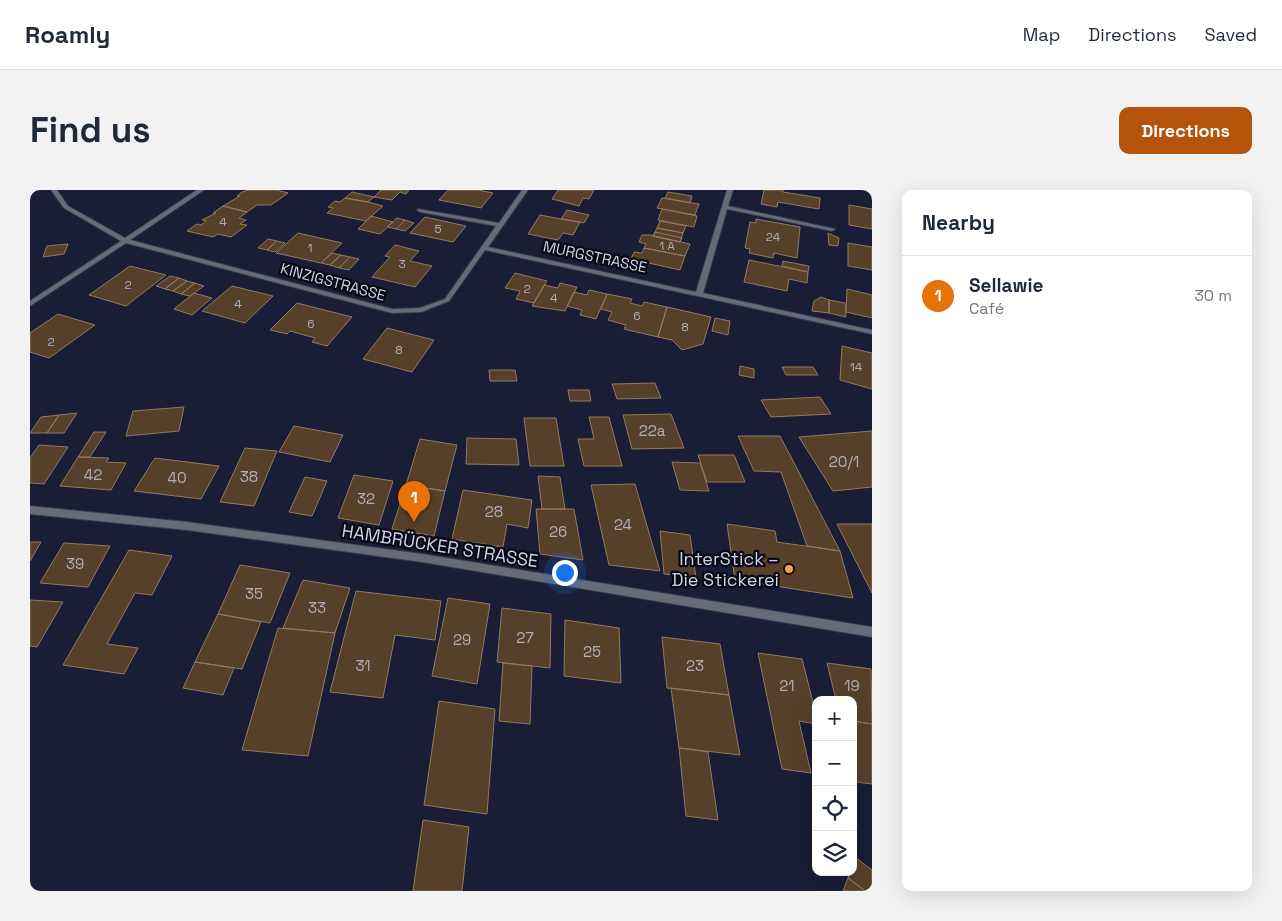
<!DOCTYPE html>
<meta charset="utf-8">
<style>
:root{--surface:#fff;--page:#f2f2f3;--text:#1f2937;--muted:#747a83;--line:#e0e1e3;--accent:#b45309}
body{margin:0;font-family:"Space Grotesk",sans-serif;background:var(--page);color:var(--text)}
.controls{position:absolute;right:15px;bottom:15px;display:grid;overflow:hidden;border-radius:10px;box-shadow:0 5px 20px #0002}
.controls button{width:45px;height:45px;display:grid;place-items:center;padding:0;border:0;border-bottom:1px solid var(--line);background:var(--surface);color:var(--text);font:25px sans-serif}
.you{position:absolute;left:534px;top:382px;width:18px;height:18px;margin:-12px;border:4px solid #fff;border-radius:50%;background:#1a73e8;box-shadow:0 0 0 8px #1a73e833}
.badge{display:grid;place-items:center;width:32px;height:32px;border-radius:50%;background:var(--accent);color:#fff;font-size:16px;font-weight:700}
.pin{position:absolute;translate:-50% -41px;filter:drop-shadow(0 1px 2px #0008)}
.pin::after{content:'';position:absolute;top:26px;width:18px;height:15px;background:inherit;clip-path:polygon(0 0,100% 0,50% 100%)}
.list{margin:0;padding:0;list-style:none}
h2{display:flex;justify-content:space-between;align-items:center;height:65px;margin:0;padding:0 20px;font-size:21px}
h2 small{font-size:16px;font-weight:400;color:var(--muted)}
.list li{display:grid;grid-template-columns:32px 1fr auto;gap:15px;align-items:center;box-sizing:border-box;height:80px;padding:0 20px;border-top:1px solid var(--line)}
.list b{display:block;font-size:19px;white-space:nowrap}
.list p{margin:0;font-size:16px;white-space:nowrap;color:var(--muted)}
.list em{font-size:16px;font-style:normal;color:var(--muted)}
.icon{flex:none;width:28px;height:28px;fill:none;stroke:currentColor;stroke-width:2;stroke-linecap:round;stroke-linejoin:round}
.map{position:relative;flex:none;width:842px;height:701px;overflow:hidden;border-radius:10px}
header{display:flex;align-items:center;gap:30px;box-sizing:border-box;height:70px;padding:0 25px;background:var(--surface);border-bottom:1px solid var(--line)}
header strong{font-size:24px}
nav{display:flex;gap:28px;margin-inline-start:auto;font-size:18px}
.intro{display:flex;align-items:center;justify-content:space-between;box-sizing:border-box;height:120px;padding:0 30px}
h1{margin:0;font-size:35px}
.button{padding:12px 22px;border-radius:10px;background:var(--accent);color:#fff;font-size:18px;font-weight:700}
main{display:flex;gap:30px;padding:0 30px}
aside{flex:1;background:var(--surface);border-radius:10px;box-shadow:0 5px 20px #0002}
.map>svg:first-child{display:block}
.building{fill:#56402a;stroke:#937a62}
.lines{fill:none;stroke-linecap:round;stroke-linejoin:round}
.minor-casing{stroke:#363a51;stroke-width:2}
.tertiary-casing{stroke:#363a51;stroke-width:2}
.minor{fill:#676a77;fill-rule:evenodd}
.tertiary{fill:#676a77;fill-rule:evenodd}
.poi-dot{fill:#f5a346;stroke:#070813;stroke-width:2}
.labels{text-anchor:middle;stroke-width:4.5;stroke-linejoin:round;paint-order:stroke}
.far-number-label{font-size:12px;fill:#b1aeb6}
.far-street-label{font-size:15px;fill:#cfd3e4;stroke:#070813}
.number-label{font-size:15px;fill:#b1aeb6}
.street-label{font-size:18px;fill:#cfd3e4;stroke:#070813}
.poi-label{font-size:18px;fill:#cfd3e4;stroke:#070813;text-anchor:end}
</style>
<header>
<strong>Roamly</strong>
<nav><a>Map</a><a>Directions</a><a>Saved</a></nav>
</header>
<div class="intro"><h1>Find us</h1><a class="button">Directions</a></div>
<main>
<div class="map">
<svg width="842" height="701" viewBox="0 0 842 701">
<rect width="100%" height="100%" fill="#191d35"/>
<path class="building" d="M219 0H247L258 3 241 15H227L217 22 193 16 210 6H207L212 2Z
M351 0H379L376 4 370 2 362 10 344 7Z
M418 0H448L463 3 451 18 409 10Z
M528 0H564L559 9 553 8 549 16 522 9Z
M734 0H753V2L790 8 789 19 748 12 747 17 731 14Z
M322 2 344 7 338 12 315 8Z
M638 2 662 6 660 13 635 8Z
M315 8 338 12 353 16 336 31 297 23 303 18 298 17 305 11 310 12Z
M632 8 669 14 665 25 627 18Z
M819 15 842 19V39L819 35Z
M193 16 217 22 209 28 216 30 210 34 217 35 201 47 188 44 183 47 157 41 167 34 171 35 176 31 172 30 186 23H183Z
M632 19 667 26 664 37 628 30Z
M537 20 559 25 554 33 531 29Z
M510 25 531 29 550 32 543 45 533 43 528 50 498 44Z
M341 26 363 32 350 44 328 39Z
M395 27 436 36 423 52 380 43Z
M367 28 375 30 366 39 357 37Z
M726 29 770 37 767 68 744 63 743 68 719 63 720 59 715 58 720 32 726 33Z
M375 30 384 33 375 41 366 39Z
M630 31 656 36 653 43 627 38Z
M627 38 653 43 650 52 623 46Z
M625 42 652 48 650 52 623 46Z
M268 43 312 53 291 73 246 63Z
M798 43 809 48 808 56 799 55Z
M612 45H620L660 54 655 66 614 58 616 54 609 52Z
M238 49 247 51 237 60 228 58Z
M247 51 255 53 245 62 237 60Z
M818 53 842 57V80L818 76Z
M38 54 34 64 13 67 17 56Z
M365 55 389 61 380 71 402 76 385 97 342 87 360 67 355 66Z
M614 58 655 66 650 80 601 69 604 62 612 63Z
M302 63 311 65 300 75 291 73Z
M311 65 320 67 309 78 300 75Z
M320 67 329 69 319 80 309 78Z
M719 70 778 82 777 93 759 89 757 101 714 92Z
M753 71 779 76 778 82 752 76Z
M100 76 136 85 96 116 59 105Z
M485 83 517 91 504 113 486 109 490 101 475 98Z
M140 86 149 88 135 99 126 96Z
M149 88 157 91 143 101 135 99Z
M157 91 165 93 151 104 143 101Z
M165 93 174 96 160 106 151 104Z
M530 93 547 97 535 121 502 116 514 95 528 98Z
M202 96 243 106 215 133 172 121Z
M817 99 842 105V128L816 122Z
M559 100 577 104 566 129 550 125 552 120 537 116 544 102 557 105Z
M164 103 182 108 162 125 144 119Z
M577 104 602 109 600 113 612 116 614 112 637 117 628 147 594 139 596 135 578 130 582 122 571 119Z
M791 107 799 110V123L782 121 784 111Z
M799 110 815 113 816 127 799 123Z
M267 113 322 127 297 156 282 152 285 148 260 141 257 144 240 140Z
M637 117 681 127 673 154 652 160 642 150 628 147Z
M28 124 65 135 19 168 0 162V143Z
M685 128 700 131 698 145 682 141Z
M357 138 404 150 382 182 333 169Z
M812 156 842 163V199L810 190Z
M710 176 724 179V188L709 185Z
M752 177H783L788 185H756Z
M459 180H485L487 191H460Z
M625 193 631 208 587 209 582 194Z
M538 200H559L561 211H540Z
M790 207 801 224 741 227 731 210Z
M154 217 149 241 96 246 103 221Z
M47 223 34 243H17L29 225Z
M641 224 654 258 602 259 593 225Z
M29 225 17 243H0L11 227Z
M559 227H579L592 276H554L548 249H564Z
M494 228H526L534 276H500Z
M264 236 313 245 300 272 249 262Z
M842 241V297L803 301 769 247Z
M64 242H76L60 267H48Z
M708 246H750L810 361 777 356 751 282 724 281Z
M437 248 486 249 489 275 436 274Z
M390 249 427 255 415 301 376 295Z
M9 255 38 257 14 294 0 293V268Z
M215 258 247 261 224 316 190 312Z
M668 265H704L715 292H677Z
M48 267 79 268 76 272 96 273 81 300 30 296Z
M125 268 189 276 171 309 104 301Z
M642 272 670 273 679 301 650 300Z
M324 285 363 291 349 335 308 328Z
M508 286 530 287 535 319H512Z
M275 287 297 291 282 326 259 322Z
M605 294 630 381 579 375 561 295Z
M376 295 415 301 404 346 362 339Z
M433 300 502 310 498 338 477 334 473 357 422 349Z
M506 319H544L553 370 510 364Z
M697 334 745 341 747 352 810 361 823 408 705 390Z
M807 334H842V403Z
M630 341 660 345 666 388 634 384Z
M0 352H11L0 371Z
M34 353 80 356 58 397 10 393Z
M99 360 142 366 122 405 105 403 77 454 108 458 94 484 33 475Z
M210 375 260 383 240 433 188 424Z
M273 390 320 398 305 443 253 438Z
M326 401 411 411 405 450 365 445 353 508 300 502Z
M418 408 460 414 447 494 402 486Z
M0 410 33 412 7 457 0 456Z
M472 418 521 424 520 478 467 472Z
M188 424 231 432 212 479 165 472Z
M535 430 589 438 591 493 534 486Z
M248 438 305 443 278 566 212 560Z
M632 447 690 454 699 505 637 498Z
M728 463 772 469 786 524V534L769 531 781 583 752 579Z
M165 472 204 478 193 505 153 498Z
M473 473 502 476 500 534 469 531Z
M797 473 841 479 842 534 823 531V510H806Z
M641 498 699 505 710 565 649 558Z
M409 511 465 519 457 624 394 615Z
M823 531 842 534V594L827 592 823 577Z
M649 558 678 562 688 630 656 626Z
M393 630 439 637 432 701H383Z
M826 668 842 680V701H835L818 688 820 682H823Z
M818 688 835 701H813Z"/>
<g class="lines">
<g class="minor-casing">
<path id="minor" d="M21 0H27L38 16 95 48 167 0H174L100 50 362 119 390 118 415 109 466 36 390 22 387 20 388 19 469 33 492 0H498L458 57 666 102 697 0H703L698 16 805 39 802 41 697 19 673 103 842 140V144L455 60 419 111 391 122 362 123 96 53 0 116V111L91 51 34 18Z"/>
</g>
<g class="tertiary-casing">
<path id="tertiary" d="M0 316 157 332 392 364 842 437V447L392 372 157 340 0 324Z"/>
</g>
<use href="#minor" class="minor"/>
<use href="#tertiary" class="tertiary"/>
</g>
<circle class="poi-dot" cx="759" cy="379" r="5"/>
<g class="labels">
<g class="far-number-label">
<text x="193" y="36">4</text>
<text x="408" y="43">5</text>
<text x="743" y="51">24</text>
<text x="637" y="60">1 A</text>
<text x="280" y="62">1</text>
<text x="372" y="78">3</text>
<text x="98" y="99">2</text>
<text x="497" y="103">2</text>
<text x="524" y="112">4</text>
<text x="208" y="118">4</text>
<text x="607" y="130">6</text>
<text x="281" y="138">6</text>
<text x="655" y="141">8</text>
<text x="21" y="156">2</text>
<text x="369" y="164">8</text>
<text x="826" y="181">14</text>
</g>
<g class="far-street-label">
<text transform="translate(565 67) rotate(12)" y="5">MURGSTRASSE</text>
<text transform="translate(303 92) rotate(15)" y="5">KINZIGSTRASSE</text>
</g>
<g class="number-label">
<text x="622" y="246">22a</text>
<text x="814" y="277">20/1</text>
<text x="63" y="290">42</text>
<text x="219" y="292">38</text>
<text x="147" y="293">40</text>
<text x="336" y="314">32</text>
<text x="464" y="327">28</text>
<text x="593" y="340">24</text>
<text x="528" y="347">26</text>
<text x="45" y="379">39</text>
<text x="224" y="409">35</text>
<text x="287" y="423">33</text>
<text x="495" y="453">27</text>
<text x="432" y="455">29</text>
<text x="562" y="467">25</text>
<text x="333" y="481">31</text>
<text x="665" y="481">23</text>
<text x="757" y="501">21</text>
<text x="822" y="501">19</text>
</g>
<g class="street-label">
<text transform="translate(410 356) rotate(9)" y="6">HAMBRÜCKER STRASSE</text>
</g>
<g class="poi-label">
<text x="749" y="375">InterStick –<tspan x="749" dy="21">Die Stickerei</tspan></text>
</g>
</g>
</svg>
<div class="controls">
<button>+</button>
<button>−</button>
<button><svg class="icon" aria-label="locate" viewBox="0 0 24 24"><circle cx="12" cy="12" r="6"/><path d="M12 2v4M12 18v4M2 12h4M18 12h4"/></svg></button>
<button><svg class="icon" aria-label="layers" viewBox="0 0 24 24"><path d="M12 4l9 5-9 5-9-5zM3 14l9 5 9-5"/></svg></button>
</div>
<div class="you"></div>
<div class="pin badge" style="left:384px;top:332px;background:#e8710a">1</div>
</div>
<aside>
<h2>Nearby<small></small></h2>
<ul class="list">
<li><span class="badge" style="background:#e8710a">1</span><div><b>Sellawie</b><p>Café</p></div><em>30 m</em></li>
</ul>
</aside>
</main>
